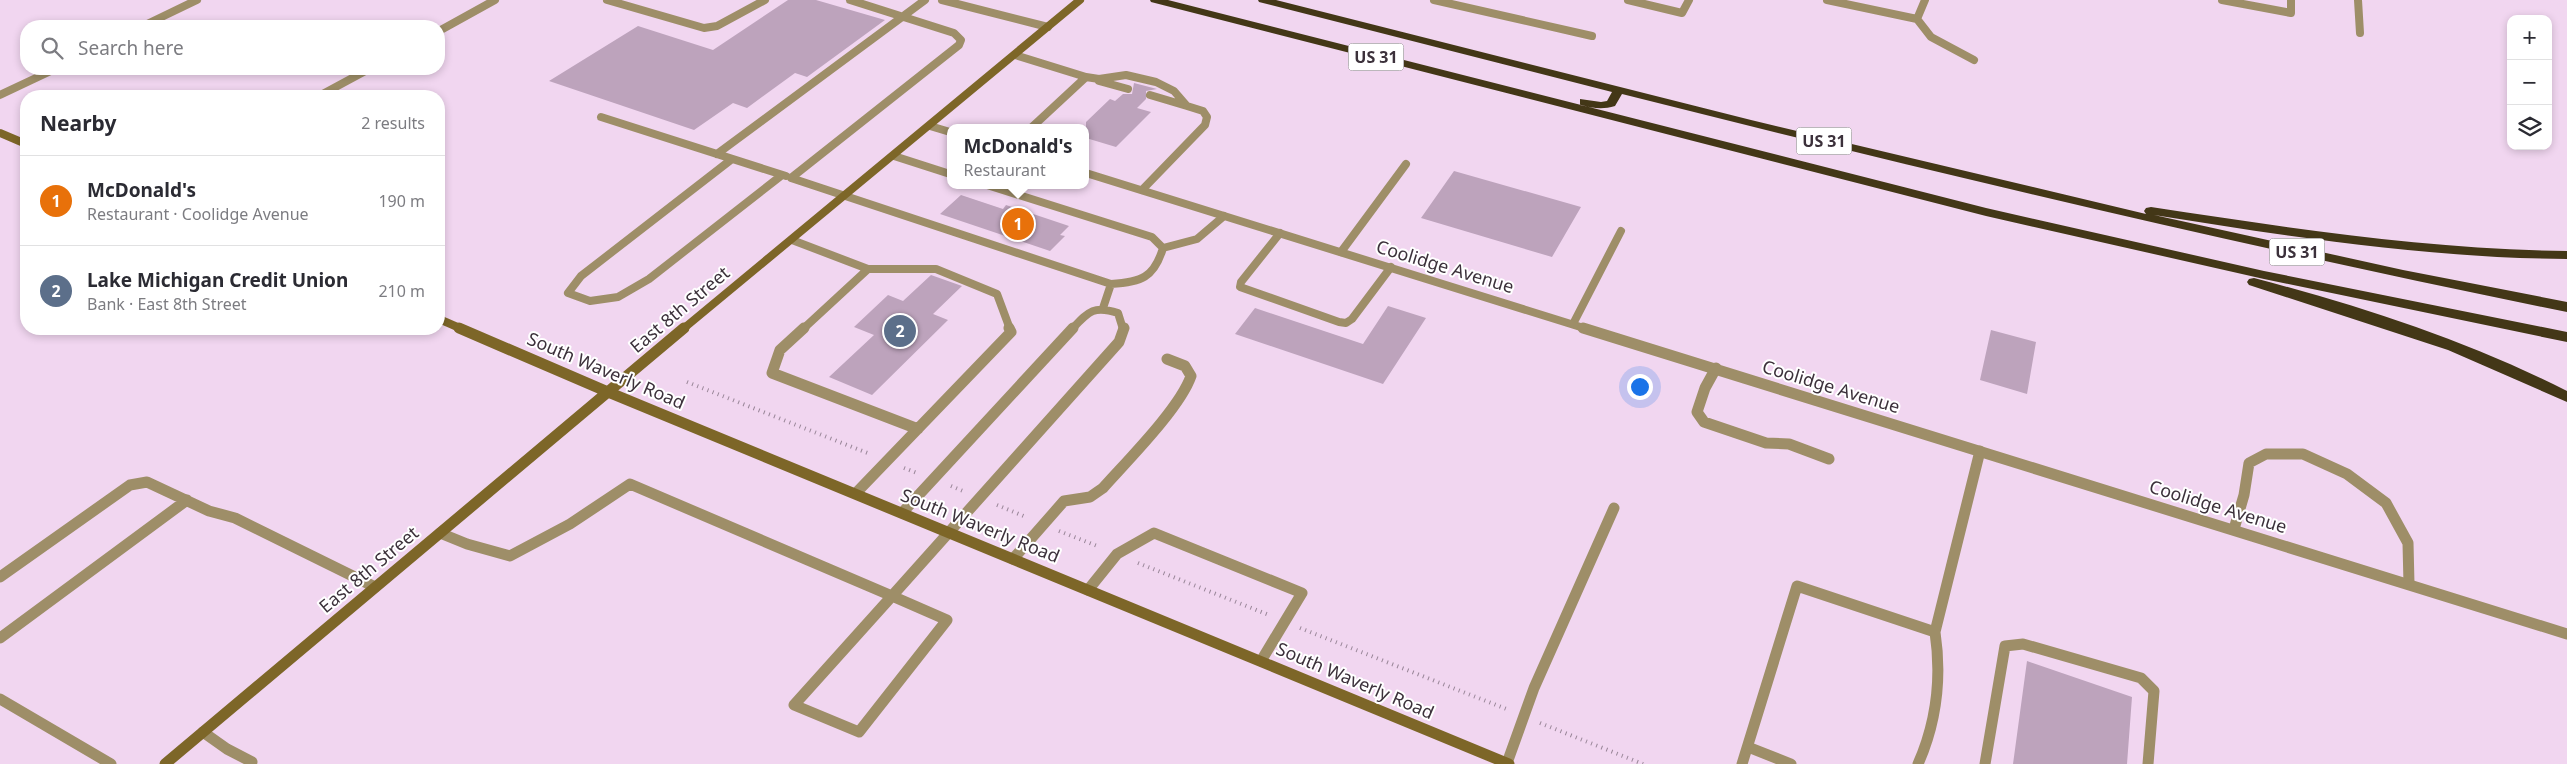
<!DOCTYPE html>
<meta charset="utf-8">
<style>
:root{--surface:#fff;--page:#f2f2f3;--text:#2b2b33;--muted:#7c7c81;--line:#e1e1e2;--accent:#b45309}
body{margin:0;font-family:"Noto Sans",sans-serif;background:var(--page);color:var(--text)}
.controls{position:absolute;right:15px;top:15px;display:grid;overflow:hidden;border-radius:10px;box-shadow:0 2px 8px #0003}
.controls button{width:45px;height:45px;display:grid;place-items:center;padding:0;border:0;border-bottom:1px solid var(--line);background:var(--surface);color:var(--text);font:25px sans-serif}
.you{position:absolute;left:1639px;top:386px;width:18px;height:18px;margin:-12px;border:4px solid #fff;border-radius:50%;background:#1a73e8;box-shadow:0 0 0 8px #1a73e833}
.badge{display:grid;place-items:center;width:32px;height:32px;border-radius:50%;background:var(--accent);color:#fff;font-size:16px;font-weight:700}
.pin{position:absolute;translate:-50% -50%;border:2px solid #fff;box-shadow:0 1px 5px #0006}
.popup{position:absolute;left:947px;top:124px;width:142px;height:65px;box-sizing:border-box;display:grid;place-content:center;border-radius:10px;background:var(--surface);filter:drop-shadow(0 1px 4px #0005);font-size:16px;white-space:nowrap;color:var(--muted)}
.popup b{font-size:19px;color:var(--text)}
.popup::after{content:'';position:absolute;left:50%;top:100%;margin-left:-10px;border:10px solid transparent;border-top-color:var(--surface)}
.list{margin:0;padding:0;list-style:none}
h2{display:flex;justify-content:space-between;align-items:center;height:65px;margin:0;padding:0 20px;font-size:21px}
h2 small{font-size:16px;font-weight:400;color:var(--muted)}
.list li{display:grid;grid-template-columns:32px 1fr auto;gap:15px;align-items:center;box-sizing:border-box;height:90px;padding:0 20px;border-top:1px solid var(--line)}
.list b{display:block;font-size:19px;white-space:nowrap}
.list p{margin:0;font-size:16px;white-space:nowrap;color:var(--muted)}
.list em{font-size:16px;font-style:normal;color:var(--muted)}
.icon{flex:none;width:28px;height:28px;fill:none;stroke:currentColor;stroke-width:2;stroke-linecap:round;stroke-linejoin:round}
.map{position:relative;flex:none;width:2567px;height:764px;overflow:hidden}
.search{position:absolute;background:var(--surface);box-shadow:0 2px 8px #0003;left:20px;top:20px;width:425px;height:55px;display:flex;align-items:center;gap:12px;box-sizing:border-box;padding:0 18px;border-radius:20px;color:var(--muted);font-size:19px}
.panel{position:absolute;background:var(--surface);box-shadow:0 2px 8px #0003;left:20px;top:90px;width:425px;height:245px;border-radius:20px}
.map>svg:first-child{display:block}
.building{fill:#bda3bc}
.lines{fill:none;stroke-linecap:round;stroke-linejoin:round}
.path{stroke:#998698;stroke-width:4;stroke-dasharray:1 4.5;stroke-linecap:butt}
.lane-far1{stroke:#9e8e68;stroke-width:8}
.lane{stroke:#9e8e68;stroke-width:11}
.street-far1{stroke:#9e8e68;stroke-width:8}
.street{stroke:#9e8e68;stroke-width:11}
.secondary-far1{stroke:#7d6628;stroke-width:8}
.secondary{stroke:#7d6628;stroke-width:11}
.highway{fill:#433717;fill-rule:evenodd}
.labels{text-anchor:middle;stroke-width:4;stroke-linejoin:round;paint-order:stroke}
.shield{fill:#fff;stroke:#766f76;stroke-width:1}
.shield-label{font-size:16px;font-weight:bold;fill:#3c313b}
.street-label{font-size:18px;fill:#3c313b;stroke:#fff}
</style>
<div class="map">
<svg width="2567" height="764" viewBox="0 0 2567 764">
<rect width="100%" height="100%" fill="#f1d6f0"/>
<path class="building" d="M788 0H816L885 20 807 77 795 73 747 108 733 103 694 130 549 81 638 26 713 50Z
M1134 83 1157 89 1146 91V99L1137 108 1151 112 1116 147 1086 138V122L1110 99 1115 101 1123 94H1132Z
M1454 171 1581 207 1552 257 1421 218Z
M961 195 1003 209 1006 205 1069 226 1060 235 1065 236 1050 251 940 214Z
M931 275 962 286 933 314 948 320 872 395 829 377 874 335 854 327 888 295 903 301Z
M1388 306 1426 318 1383 384 1235 334 1255 308 1363 344Z
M1991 330 2036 342 2027 394 1980 380Z
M2027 661 2132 697 2127 764H2013Z"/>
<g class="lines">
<path class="path" d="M687 382 870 454
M904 468 917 473
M951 486 963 491
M997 505 1026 517
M1059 531 1100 547
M1138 563 1269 615
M1300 628 1509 710
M1540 723 1643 764"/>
<path class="lane-far1" d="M607 0 704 28 717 26 765 0
M850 0 954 33 961 40 959 45 791 178 1111 284C1141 282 1154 278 1163 248L1152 237 987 185
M1434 0 1592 36
M1628 0 1682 13 1689 0
M1827 0 1917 19
M1925 0 1917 19 1931 37 1974 60
M2222 0 2291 13V0
M2358 0 2360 33
M1015 55 1086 77 1031 128
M1086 77 1099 79 1126 75 1156 82 1174 91 1187 106 1203 111 1207 117 1205 125 1142 190
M1099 81 1128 89
M1150 95 1187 106
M601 117 786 176
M717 154 925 0
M894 156 950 174
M732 159 581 276 568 293 590 301 618 297 649 279 782 175
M1280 233 1241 282 1240 287 1339 322 1346 323 1352 319 1391 267
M792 240 868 269H936L997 294 1010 329
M1163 248 1197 239 1224 216
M1341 252 1406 164
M1103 308 1111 284
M1573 324 1621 231
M803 329 868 269
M1072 329C1089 311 1094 305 1118 313L1123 329"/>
<path class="lane" d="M804 328 780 350 772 373 918 429
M1716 368 1705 388 1697 412 1704 422 1766 443 1789 444 1829 459
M856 493 1011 332 1009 328
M902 513 1073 328
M2234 529 2244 495 2249 463 2266 454H2303L2347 474 2386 503 2408 543 2409 584
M440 533 467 544 510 556 570 524 630 484 892 596
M1013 559 1064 501 1090 497 1103 488C1127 461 1180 408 1191 376L1185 366 1167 359
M0 577 130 485 147 482 209 511 235 518 375 587
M1088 590 1117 554 1154 533 1302 593 1261 661
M892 596 947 620 859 732 794 705Z
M892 596 1119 342 1124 328
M0 638 187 500
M0 699 111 764
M203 732 227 749 252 762 250 764
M1748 747 1791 764
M1507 763 1534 688 1614 508
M1742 764 1797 586 1935 632 1980 451
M1918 764C1937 721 1942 679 1935 632
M1985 764 2005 646 2023 644 2141 678 2154 691 2148 764"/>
<path class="street-far1" d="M942 0 1048 27
M143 26 197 0
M439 31 495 0
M0 95 55 69
M319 96 369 69
M930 126 950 132
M1086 173 1587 329"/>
<path class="street" d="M1583 328 2567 634"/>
<path class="secondary-far1" d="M0 133 26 144
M439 319 462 329
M683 329 1080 0"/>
<path class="secondary" d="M459 328 608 392 1509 764
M165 764 684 328"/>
<path class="highway" d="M1150 0H1168L1986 208 2264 271 2567 332V342L2264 279 1986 216 1151 2Z
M1258 0H1276L1751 120 2146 214 2144 211 2146 208 2151 207C2289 228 2427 249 2567 251V259C2428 258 2291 237 2154 215L2403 270 2567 302V312C2250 248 1936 173 1622 94L1615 106C1602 110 1593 108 1580 105V99L1601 102 1607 101 1612 92 1259 2Z
M2254 278C2361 306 2468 341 2567 391V402L2448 350 2249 285 2247 282 2249 279Z"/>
</g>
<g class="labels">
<g class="shield">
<rect x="1348.5" y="43.5" width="55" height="27" rx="4"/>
<rect x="1796.5" y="127.5" width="55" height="27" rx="4"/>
<rect x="2269.5" y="238.5" width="55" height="27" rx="4"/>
</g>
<g class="shield-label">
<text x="1376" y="63">US 31</text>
<text x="1824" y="147">US 31</text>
<text x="2297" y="258">US 31</text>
</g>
<g class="street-label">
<text transform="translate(1445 267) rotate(17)" y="6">Coolidge Avenue</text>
<text transform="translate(680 310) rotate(-40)" y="6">East 8th Street</text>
<text transform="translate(606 371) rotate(23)" y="6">South Waverly Road</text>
<text transform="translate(1831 387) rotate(17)" y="6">Coolidge Avenue</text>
<text transform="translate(2218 507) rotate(17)" y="6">Coolidge Avenue</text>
<text transform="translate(980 526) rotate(22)" y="6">South Waverly Road</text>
<text transform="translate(369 570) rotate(-40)" y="6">East 8th Street</text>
<text transform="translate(1355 681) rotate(23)" y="6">South Waverly Road</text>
</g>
</g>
</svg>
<div class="controls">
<button>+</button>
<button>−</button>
<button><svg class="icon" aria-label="layers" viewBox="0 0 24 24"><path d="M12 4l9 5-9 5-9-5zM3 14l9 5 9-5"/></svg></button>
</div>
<div class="you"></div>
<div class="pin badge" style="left:1018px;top:224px;background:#e8710a">1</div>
<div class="popup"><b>McDonald's</b>Restaurant</div>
<div class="pin badge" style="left:900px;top:331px;background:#5c6f8a">2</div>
<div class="search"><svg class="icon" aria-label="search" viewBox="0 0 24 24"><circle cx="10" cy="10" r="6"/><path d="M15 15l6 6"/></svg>Search here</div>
<section class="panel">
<h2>Nearby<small>2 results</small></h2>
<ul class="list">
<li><span class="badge" style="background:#e8710a">1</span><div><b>McDonald's</b><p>Restaurant · Coolidge Avenue</p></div><em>190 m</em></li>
<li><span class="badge" style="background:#5c6f8a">2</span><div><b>Lake Michigan Credit Union</b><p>Bank · East 8th Street</p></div><em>210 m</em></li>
</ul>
</section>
</div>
